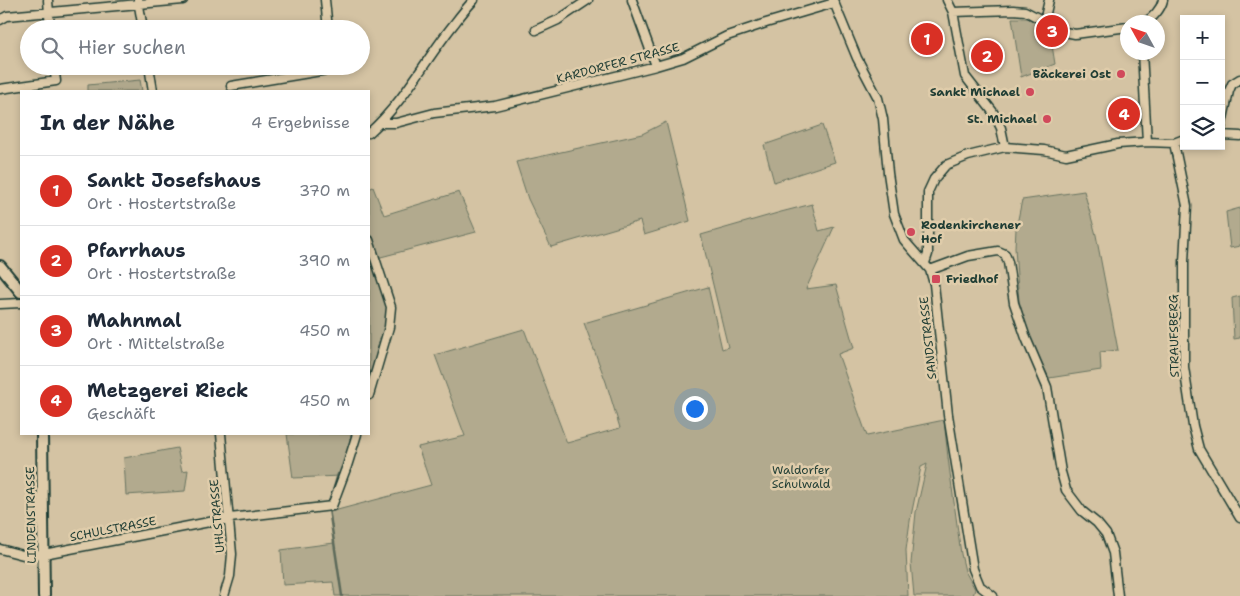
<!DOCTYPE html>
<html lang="de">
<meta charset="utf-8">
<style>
:root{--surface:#fff;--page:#f2f2f3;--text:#1f2937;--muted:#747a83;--line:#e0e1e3;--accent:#d93025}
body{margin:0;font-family:"Shantell Sans",sans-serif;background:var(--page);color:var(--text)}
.controls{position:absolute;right:15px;top:15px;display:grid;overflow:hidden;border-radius:0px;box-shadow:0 2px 8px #0003}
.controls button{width:45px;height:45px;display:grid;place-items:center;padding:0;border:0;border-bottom:1px solid var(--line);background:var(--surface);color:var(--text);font:25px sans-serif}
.compass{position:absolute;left:1120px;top:15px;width:45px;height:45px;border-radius:50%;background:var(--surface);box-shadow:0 2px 8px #0003;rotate:310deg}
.you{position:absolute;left:694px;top:408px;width:18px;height:18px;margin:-12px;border:4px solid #fff;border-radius:50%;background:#1a73e8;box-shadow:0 0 0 8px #1a73e833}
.badge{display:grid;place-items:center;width:32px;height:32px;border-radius:50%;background:var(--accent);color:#fff;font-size:16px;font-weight:700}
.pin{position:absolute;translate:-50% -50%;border:2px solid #fff;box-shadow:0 1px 5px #0006}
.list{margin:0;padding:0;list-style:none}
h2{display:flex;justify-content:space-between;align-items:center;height:65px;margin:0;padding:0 20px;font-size:21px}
h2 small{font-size:16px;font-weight:400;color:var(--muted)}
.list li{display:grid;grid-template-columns:32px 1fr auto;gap:15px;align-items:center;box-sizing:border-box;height:70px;padding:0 20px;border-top:1px solid var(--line)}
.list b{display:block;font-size:19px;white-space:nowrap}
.list p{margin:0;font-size:16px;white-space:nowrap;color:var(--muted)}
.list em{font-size:16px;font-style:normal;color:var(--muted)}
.icon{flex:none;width:28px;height:28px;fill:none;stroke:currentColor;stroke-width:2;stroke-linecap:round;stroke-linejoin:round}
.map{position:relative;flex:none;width:1240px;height:596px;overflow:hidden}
.search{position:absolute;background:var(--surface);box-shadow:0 2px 8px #0003;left:20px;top:20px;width:350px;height:55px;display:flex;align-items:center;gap:12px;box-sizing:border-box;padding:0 18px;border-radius:28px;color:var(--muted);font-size:19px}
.panel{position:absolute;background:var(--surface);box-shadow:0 2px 8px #0003;left:20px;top:90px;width:350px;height:345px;border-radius:0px}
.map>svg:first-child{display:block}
.green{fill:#b2aa8e;stroke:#687461}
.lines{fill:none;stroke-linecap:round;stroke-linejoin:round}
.stream{stroke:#5d6b5a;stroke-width:2.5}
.street-casing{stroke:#1f3d34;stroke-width:11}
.secondary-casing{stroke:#1f3d34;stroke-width:14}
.street{stroke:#dfccaa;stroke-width:8}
.secondary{stroke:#dfccaa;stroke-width:10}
.poi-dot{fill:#d1495b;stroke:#dfccaa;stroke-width:2}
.labels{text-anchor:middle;stroke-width:5;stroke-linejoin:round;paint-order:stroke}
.street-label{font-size:12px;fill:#1f3d34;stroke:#dfccaa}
.poi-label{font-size:12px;font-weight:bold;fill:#1f3d34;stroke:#dfccaa;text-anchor:end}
.park-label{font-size:12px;fill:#264238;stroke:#dfccaa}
</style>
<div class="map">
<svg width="1240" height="596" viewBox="0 0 1240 596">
<rect width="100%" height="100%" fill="#d4c3a3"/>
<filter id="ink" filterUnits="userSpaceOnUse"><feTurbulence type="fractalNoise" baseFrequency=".02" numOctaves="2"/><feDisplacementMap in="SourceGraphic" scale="10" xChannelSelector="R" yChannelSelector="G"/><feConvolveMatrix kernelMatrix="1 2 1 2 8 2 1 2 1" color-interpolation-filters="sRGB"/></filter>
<g filter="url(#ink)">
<path class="green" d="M1012 18H1028L1050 33 1055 64 1021 77Z
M140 80 142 91H88V85Z
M666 122 690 221 644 235 640 221 551 247 528 199 516 162 642 134Z
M822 125 835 162 774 182 764 145Z
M373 187 384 215 459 192 476 232 377 258H371L387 308V325L369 381V189Z
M1084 191 1096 235 1118 350 1100 352 1101 370 1049 378 1029 337 1019 301 1016 263 1015 247 1016 229 1022 200Z
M812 204 819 231 834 227 806 289 836 285 854 348 838 354 867 436 944 420 948 458 961 554 965 571 975 589 973 596H914L911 563 916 512 927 464 921 467 910 521 906 550 908 596H335L333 582 283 585 281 550 334 543 330 512 431 485 418 447 465 436 435 355 524 329 567 443 620 428 606 382 584 323 708 287 722 349 728 347 701 235 781 212Z
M1240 208V246L1230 248 1226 212Z
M1240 296V338L1234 339 1232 298Z
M287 434H352L340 476 293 478Z
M177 448 182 471 188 470 185 491 126 495 124 458Z"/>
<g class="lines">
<path class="stream" d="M330 501 338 474
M329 509 342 596"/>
<g class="street-casing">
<path id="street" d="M48 0 50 29
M138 0 143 29
M325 0 328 29
M632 0 656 66
M833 0 857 58 878 98 883 119 888 173 894 214 904 240 930 270 934 284 948 415 973 569 980 586 993 596
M947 0 953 12 965 76 993 112 1001 128 1005 147
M953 12 1013 10 1025 11 1065 32 1075 34 1128 27
M0 20 7 16 183 0
M1045 21 1046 13 1049 0
M1145 22C1153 18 1161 9 1163 0
M536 30 558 20 588 0
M1142 52 1147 142
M149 66 153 91
M231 86 327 70 330 66
M0 89 56 81 54 66
M380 123H396L434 113 495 106 656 66 683 58 727 36 766 23 834 3
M1221 128 1229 91 1232 84 1240 79
M369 133C404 102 425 60 454 24 460 16 467 7 474 0
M1221 135 1240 136
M1174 143 1187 206 1184 262V367L1193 426 1199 449 1240 518
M369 240 391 307 389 327 369 395
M925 263 928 254V192L934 179 946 165 968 156 1005 147 1044 150 1066 155 1118 144 1147 142 1174 143 1184 139
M930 270 968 256 998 251 1005 254 1008 262 1014 303 1026 338 1047 387 1061 472 1066 490 1082 511 1097 523 1106 534 1113 553 1118 596
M0 304 21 303
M221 434 232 554 230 576 224 596
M0 549 23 555 44 554 230 518 332 506 347 466 357 434"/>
</g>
<g class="secondary-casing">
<path id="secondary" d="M0 266 21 292
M42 434 44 596"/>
</g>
<use href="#street" class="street"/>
<use href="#secondary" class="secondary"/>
</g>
</g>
<g class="poi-dot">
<circle cx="1121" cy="74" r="5"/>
<circle cx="1030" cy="92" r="5"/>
<circle cx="1047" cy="119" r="5"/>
<circle cx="911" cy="232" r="5"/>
<rect x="931" y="274" width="10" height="10" rx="2.5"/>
</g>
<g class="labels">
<g class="street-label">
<text transform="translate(618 63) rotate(-15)" y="4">KARDORFER STRASSE</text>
<text transform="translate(1174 336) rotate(-91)" y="4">STRAUFSBERG</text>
<text transform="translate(928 338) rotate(-96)" y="4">SANDSTRASSE</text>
<text transform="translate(31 515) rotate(-91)" y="4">LINDENSTRASSE</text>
<text transform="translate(217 516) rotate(-95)" y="4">UHLSTRASSE</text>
<text transform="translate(113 529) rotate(-11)" y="4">SCHULSTRASSE</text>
</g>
<g class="poi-label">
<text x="1111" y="78">Bäckerei Ost</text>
<text x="1020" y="96">Sankt Michael</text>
<text x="1037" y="123">St. Michael</text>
<text x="921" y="229" text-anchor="start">Rodenkirchener<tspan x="921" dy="14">Hof</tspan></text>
<text x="946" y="283" text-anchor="start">Friedhof</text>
</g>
<g class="park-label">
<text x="801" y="474">Waldorfer<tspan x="801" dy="14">Schulwald</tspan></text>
</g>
</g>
</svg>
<div class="controls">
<button>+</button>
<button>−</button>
<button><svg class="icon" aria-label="layers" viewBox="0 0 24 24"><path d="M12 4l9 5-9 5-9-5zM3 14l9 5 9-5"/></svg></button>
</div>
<svg class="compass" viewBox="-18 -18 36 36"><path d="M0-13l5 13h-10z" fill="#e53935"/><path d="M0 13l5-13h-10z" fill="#747a83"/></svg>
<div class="you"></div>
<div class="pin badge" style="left:927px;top:39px">1</div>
<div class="pin badge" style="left:987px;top:56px">2</div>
<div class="pin badge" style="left:1052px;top:31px">3</div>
<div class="pin badge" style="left:1124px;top:114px">4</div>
<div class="search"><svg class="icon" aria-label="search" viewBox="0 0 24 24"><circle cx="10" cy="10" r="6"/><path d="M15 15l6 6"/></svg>Hier suchen</div>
<section class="panel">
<h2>In der Nähe<small>4 Ergebnisse</small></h2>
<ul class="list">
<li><span class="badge">1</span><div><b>Sankt Josefshaus</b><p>Ort · Hostertstraße</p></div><em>370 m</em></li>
<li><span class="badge">2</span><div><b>Pfarrhaus</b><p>Ort · Hostertstraße</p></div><em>390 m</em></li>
<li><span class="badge">3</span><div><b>Mahnmal</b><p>Ort · Mittelstraße</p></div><em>450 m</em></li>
<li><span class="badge">4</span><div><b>Metzgerei Rieck</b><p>Geschäft</p></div><em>450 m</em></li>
</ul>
</section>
</div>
